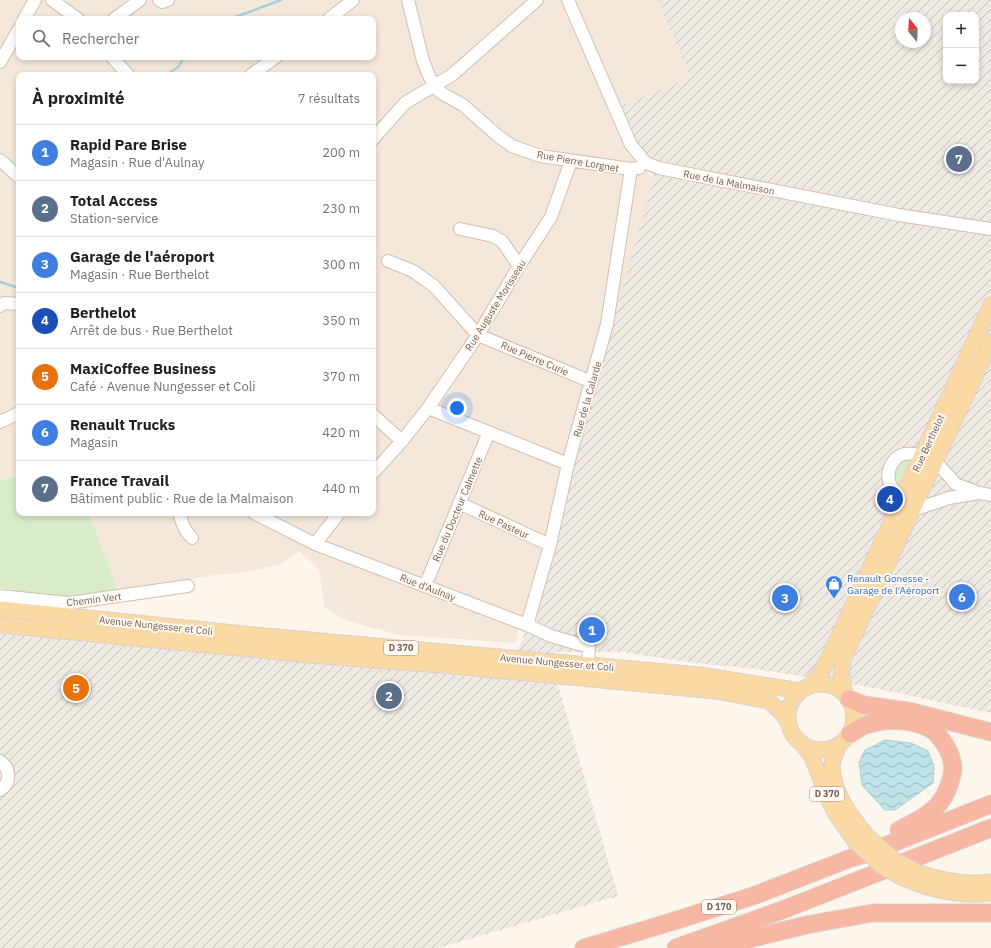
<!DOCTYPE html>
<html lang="fr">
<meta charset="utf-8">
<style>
:root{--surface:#fff;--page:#f2f2f2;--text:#202124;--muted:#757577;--line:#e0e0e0;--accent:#2563eb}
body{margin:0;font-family:"IBM Plex Sans",sans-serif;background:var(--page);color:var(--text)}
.controls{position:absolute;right:12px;top:12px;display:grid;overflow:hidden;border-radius:8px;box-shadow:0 2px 6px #0003}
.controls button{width:36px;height:36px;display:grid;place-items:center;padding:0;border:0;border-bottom:1px solid var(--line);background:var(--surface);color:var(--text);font:20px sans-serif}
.compass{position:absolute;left:895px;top:12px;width:36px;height:36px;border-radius:50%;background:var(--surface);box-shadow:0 2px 6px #0003;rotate:342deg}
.you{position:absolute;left:457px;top:408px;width:14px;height:14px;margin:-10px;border:3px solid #fff;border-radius:50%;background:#1a73e8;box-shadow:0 0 0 6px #1a73e833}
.badge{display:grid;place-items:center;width:26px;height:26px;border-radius:50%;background:var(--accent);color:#fff;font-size:13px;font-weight:700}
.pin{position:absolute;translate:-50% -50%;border:2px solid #fff;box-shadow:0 1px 4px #0006}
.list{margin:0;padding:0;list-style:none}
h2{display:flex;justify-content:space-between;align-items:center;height:52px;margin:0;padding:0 16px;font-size:17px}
h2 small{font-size:13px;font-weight:400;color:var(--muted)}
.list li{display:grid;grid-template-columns:26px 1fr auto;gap:12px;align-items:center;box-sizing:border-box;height:56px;padding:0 16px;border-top:1px solid var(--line)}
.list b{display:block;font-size:15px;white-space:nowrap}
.list p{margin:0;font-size:13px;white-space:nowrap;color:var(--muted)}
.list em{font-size:13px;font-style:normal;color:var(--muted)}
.icon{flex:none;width:22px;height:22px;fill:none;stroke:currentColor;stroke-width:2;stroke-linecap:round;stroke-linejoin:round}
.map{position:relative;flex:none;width:991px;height:948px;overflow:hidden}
.search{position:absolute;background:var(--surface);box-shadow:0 2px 6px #0003;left:16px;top:16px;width:360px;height:44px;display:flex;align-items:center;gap:10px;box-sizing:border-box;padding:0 14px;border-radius:8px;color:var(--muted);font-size:15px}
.panel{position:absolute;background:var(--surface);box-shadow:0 2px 6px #0003;left:16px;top:72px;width:360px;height:444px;border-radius:8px}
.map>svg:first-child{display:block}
.residential{fill:#f5e8da;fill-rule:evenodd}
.industrial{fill:url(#industrial-furrows);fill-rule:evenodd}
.green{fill:#d8ecc9}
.water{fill:url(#water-waves);stroke:#a5d3da}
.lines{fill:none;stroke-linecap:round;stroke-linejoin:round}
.stream{stroke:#a5d3da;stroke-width:2.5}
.minor-casing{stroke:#d1beb0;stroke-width:14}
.major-casing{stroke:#dad1cd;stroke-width:17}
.highway-casing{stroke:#dad1cd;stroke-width:19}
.minor{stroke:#fff;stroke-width:12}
.major{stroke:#fbd9a5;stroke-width:15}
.highway{stroke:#f7b7a3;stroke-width:17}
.major-bridge-casing{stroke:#dad1cd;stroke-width:17;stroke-linecap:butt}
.major-bridge{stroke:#fbd9a5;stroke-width:15}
.labels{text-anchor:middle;stroke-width:4;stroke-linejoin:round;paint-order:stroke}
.shield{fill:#fffaf3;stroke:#a28b7f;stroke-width:1}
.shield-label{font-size:9px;font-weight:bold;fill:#7a5c4d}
.street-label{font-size:10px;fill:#7a5c4d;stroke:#fffaf3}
.shop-label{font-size:10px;fill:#366cbe;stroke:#fffaf3;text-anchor:start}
</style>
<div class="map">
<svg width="991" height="948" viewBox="0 0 991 948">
<defs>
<pattern id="industrial-furrows" width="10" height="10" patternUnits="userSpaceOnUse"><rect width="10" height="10" fill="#efe9e4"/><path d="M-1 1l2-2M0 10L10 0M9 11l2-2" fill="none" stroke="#c7c0bb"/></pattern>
<pattern id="water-waves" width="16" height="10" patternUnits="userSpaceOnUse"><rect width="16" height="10" fill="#bfe3e8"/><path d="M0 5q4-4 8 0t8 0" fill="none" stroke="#a0bbbe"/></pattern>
</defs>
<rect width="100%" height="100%" fill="#fdf6ec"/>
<path class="residential" d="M0 0H658L690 79 621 105 627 153 654 178 630 330 591 372 515 643 400 635 347 621 325 608 319 570 299 551 279 565 240 573 215 575 118 591 89 513H373V75H19V476L0 480ZM19 19H373V57H19Z"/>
<path class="industrial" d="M658 0H991V713L874 688 758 669 686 662 624 652H555L553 667 618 896 438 948H0V617L251 639 512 663 522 641 654 178 646 163 621 105 690 78ZM946 15H976V81H946ZM901 18H925V42H901Z"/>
<path class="green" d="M902 459H913L900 487 894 482 893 470Z
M19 476V513H89L118 591 59 598 0 588V480Z"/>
<path class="water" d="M885 740 911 743 928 751 934 766 933 783 895 810H885L862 785 859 762 865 750Z"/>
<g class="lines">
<path class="stream" d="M230 19 281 0
M167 75 179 66 184 57
M0 282 19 288"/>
<g class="minor-casing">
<path id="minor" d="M52 0 78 19
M159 0 162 2 168 0
M408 0 423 61 430 78 438 90 443 94 463 105 498 136 512 146 540 156 631 169 639 168
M568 0 631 145 646 163 659 168 899 215 991 229
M24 19 35 0
M114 19 140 0
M329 19 353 0
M112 57 128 75
M0 62 19 29
M251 75 276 57
M373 139 405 103 452 75 537 0
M0 160 19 177
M460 229 493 236 502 241 519 266
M388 261 413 271 434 286 478 335 592 382
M0 306 4 303 19 304
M428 408 568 464
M373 415 402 441
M0 422 19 413
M935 461 956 484 979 493 991 495
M373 473 402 441 428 408 478 335 519 266 551 217 571 161
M903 497C898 494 893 490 890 484 885 473 892 457 904 454 910 453 917 454 923 455
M459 503 550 545
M913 510 949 498 979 493
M179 513C182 522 184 531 192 538
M254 513 315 544 527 625 551 636 589 647 588 664
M315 544 339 513
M425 586 489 432
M0 596 69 603 188 586
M527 625 550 545 568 464 607 324 631 169
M0 761C11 769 11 783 0 790"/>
</g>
<g class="major-casing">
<path id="major" d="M0 609 254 635 699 675 801 691
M0 625 310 655 441 665 717 691 769 701 781 712 788 721
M788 717a33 33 0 1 1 66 0a33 33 0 1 1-66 0Z
M809 686 822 671 831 653 991 305
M845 694C842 681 840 669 844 657L991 342
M803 745 812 757 830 803 836 814 855 841
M839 745C836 752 832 759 832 766 833 793 851 817 867 836
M916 872C940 880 965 886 991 882
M901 877C930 890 959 897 991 893"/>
</g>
<g class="highway-casing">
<path id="highway" d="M849 699 864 705 908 711 991 732
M850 734C855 731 860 727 866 725 887 718 915 719 934 731 939 735 943 742 947 748 953 759 955 770 950 782 947 792 943 801 935 808 925 818 911 824 899 830
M584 948 674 921 753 896 851 858 865 854 991 804
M676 948 785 909 991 828
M711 948 811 924 873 913H991"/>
</g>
<use href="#minor" class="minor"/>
<use href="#major" class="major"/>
<use href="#highway" class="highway"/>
<g class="major-bridge-casing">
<path id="major-bridge" d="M867 836 893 859 916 872
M855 841 882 866 901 877"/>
</g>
<use href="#major-bridge" class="major-bridge"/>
</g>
<defs>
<g id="shop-pin" transform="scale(0.9)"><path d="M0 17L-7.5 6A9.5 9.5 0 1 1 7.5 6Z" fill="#3f7fe0" stroke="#fffaf3"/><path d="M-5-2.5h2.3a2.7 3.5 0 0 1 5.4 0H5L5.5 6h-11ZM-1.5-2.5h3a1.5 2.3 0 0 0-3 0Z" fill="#fff"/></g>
</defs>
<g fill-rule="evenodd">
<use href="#shop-pin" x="834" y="584"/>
</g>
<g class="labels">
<g class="shield">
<rect x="384" y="641" width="34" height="14" rx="3"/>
<rect x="810" y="787" width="34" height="14" rx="3"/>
<rect x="702" y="900" width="34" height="14" rx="3"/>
</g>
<g class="shield-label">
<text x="401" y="651">D 370</text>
<text x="827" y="797">D 370</text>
<text x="719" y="910">D 170</text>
</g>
<g class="street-label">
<text transform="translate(578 161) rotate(10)" y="4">Rue Pierre Lorgnet</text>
<text transform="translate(729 182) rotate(11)" y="4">Rue de la Malmaison</text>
<text transform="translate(495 305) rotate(-58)" y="4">Rue Auguste Morisseau</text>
<text transform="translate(535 358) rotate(23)" y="4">Rue Pierre Curie</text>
<text transform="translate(587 399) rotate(-74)" y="4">Rue de la Calarde</text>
<text transform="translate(928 443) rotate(-65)" y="4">Rue Berthelot</text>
<text transform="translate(457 509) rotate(-67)" y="4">Rue du Docteur Calmette</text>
<text transform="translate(504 524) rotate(25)" y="4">Rue Pasteur</text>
<text transform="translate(428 587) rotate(21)" y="4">Rue d'Aulnay</text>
<text transform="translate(94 599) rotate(-7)" y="4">Chemin Vert</text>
<text transform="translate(156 625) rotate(6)" y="4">Avenue Nungesser et Coli</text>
<text transform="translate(557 662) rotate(5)" y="4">Avenue Nungesser et Coli</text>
</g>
<g class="shop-label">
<text x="847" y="582">Renault Gonesse -<tspan x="847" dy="12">Garage de l'Aéroport</tspan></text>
</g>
</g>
</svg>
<div class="controls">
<button>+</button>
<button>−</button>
</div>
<svg class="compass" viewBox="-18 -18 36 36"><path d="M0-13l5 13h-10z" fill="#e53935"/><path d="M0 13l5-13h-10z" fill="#757577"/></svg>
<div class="you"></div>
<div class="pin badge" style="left:592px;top:630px;background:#3f7fe0">1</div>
<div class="pin badge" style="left:389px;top:696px;background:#5c6f8a">2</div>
<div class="pin badge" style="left:785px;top:598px;background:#3f7fe0">3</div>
<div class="pin badge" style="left:890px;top:499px;background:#1a4fb4">4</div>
<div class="pin badge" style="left:76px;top:688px;background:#e8710a">5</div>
<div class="pin badge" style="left:962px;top:597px;background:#3f7fe0">6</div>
<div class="pin badge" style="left:959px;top:159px;background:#5c6f8a">7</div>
<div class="search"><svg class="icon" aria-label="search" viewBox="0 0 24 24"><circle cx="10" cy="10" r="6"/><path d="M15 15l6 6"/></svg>Rechercher</div>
<section class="panel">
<h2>À proximité<small>7 résultats</small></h2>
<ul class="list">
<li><span class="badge" style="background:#3f7fe0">1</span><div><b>Rapid Pare Brise</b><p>Magasin · Rue d'Aulnay</p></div><em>200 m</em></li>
<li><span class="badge" style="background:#5c6f8a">2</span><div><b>Total Access</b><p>Station-service</p></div><em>230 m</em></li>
<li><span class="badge" style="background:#3f7fe0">3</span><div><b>Garage de l'aéroport</b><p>Magasin · Rue Berthelot</p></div><em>300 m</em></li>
<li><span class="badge" style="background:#1a4fb4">4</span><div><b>Berthelot</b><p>Arrêt de bus · Rue Berthelot</p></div><em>350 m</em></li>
<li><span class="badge" style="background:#e8710a">5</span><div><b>MaxiCoffee Business</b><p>Café · Avenue Nungesser et Coli</p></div><em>370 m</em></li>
<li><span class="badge" style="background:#3f7fe0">6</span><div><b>Renault Trucks</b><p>Magasin</p></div><em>420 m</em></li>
<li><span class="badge" style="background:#5c6f8a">7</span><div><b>France Travail</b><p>Bâtiment public · Rue de la Malmaison</p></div><em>440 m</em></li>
</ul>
</section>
</div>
